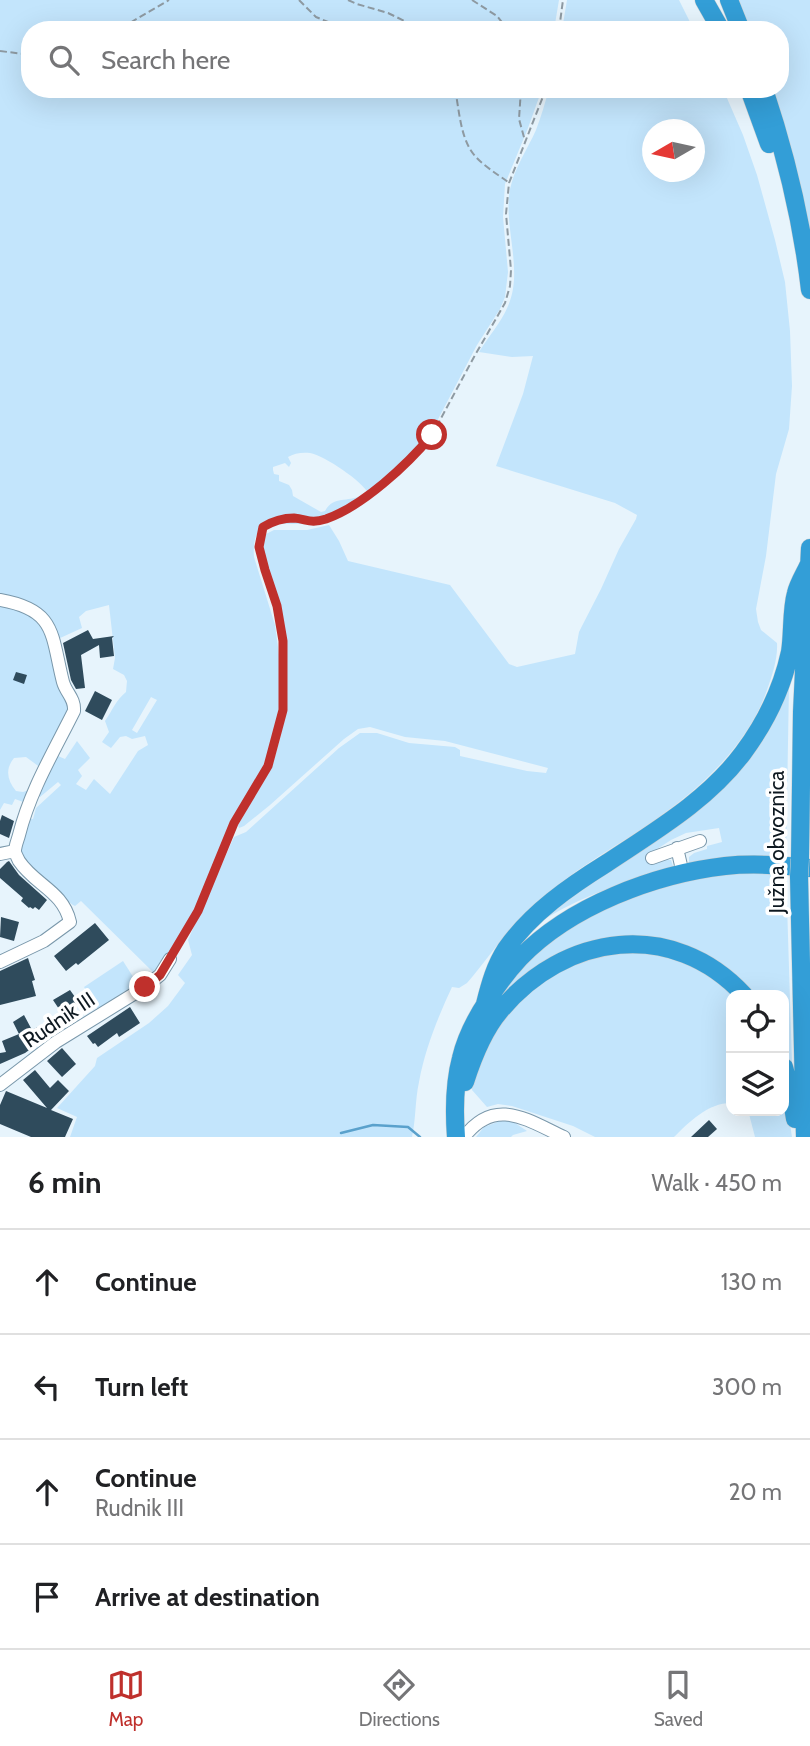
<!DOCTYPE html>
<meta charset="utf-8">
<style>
:root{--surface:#fff;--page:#f6f6f6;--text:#202124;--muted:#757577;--line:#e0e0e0;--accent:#bf302c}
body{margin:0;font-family:Cabin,sans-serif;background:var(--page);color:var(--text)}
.controls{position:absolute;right:21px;bottom:21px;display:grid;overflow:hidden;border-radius:14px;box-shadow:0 7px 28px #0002}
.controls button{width:63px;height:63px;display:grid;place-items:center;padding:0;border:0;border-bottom:2px solid var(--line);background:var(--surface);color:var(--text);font:35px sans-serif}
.compass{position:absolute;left:642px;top:119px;width:63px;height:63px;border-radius:50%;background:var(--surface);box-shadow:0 7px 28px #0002;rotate:261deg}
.stop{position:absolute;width:21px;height:21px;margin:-16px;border:5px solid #bf302c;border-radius:50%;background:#fff}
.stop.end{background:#bf302c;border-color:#fff;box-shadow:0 2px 7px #0008}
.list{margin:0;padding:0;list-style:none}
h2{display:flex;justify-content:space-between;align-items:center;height:91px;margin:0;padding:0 28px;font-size:30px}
h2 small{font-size:23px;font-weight:400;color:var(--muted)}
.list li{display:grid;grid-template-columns:46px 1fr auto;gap:21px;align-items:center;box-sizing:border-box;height:105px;padding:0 28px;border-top:2px solid var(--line)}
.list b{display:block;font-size:26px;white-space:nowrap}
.list p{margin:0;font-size:23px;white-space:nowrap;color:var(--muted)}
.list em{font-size:23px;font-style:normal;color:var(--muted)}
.icon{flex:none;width:38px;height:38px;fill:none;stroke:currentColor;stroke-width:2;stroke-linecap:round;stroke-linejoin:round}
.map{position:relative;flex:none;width:810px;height:1137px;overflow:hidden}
.search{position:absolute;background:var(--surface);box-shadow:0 7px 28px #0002;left:21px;right:21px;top:21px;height:77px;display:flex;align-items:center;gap:18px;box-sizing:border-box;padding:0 24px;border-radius:28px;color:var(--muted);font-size:26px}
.sheet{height:511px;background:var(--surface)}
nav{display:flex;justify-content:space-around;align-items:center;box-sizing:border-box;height:98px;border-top:2px solid var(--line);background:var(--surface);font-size:19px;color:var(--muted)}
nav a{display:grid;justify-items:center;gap:4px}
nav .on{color:var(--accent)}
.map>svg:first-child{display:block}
.green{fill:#c3e5fc;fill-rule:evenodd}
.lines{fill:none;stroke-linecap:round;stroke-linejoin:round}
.stream{stroke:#5aa1cc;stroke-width:2.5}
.building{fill:#2f4b5c}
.minor-casing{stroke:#7997aa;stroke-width:14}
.highway-casing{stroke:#cfd1d2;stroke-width:19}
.path{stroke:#8e9aa2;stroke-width:2;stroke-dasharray:7 3.5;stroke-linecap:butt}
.minor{stroke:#fff;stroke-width:12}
.highway{stroke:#339ed7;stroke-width:18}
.highway-bridge-casing{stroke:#cfd1d2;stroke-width:19;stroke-linecap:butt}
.highway-bridge{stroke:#339ed7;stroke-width:18}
.route{stroke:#bf302c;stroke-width:9}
.labels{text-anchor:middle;stroke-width:7;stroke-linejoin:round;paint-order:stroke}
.street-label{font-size:21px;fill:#0d1820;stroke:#fff}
</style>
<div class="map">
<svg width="810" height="1137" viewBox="0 0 810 1137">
<rect width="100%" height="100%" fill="#e7f4fc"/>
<path class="green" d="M0 0H559L554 30H30V89H542L528 128 505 184 503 217 508 272 505 297 500 309 477 345 435 425 423 442 411 458 397 471 369 494C362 481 325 456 310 453 303 452 294 453 288 457L291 463 289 467 285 463 273 467V470L274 474 279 475V481L289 485 292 490 293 496 321 512 325 511C333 496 348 502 360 496L364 498C350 507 336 518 320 522 291 530 250 508 254 557L275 625 280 662 281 691 277 725 261 774 233 817 204 891 183 936 173 952 154 973 81 901 75 906C68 903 65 896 59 891 46 881 23 868 20 851 18 842 25 828 27 818L33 819 36 808 61 785 58 782 40 797 38 794 51 767 58 756 65 759 77 741 90 758 78 770 82 776 76 784 86 790 94 779 110 794 138 751 148 745 145 736 132 739 126 736 120 737 111 748 102 742 109 732 105 721C112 711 116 700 126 692L127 681 124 675 113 669 115 658 109 605 86 611 79 617 82 628 58 639 54 626 0 597ZM151 697 157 700 137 733 132 730Z
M567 0H679L694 30H562Z
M736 0H810V235L771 89H780V30H749Z
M549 89H723L743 135 757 175 775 240 785 282 790 331 792 386 789 429 776 474 766 556 756 609 758 622 761 630 777 643C778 658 772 676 767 690 750 739 709 781 667 811 629 840 585 861 549 893 535 906 520 920 507 934 493 949 481 967 467 983L459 988 452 987C438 1017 425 1049 419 1082 415 1100 416 1119 412 1137H70L77 1117 57 1108 95 1066 97 1058 149 1023 168 1006 185 983 178 975 192 955 188 940 234 837 246 832 339 748 360 733H377L409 743 455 747 460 750V756L527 771 546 773 548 768 445 741 405 737 370 727 358 729 344 739 270 805 244 826 239 828 238 825 272 767 280 739 286 708 287 685 284 644 272 593 260 559V546L266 534 274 530H307L329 525 339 541 348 561 450 585 509 664 517 667 575 654 579 632 582 626 601 589 619 549 636 519 637 515 615 503 496 466 523 394 533 356 512 357 479 352C488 337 501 323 508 306 524 270 503 227 510 189 515 167 527 150 536 130 541 117 545 103 549 89ZM652 130H694V172H652Z
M0 603 12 606 41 621 71 709 41 768 26 757 14 758C5 769 7 780 16 791L23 792 32 789 26 803 15 799 12 805 4 803 0 810Z
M789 686 786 858 689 863V857L694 853 707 849V846L722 842 719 828 686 833 671 840 651 853 658 860H671L674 869C630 880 587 894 548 917L562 903C651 839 751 798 789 686Z
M729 872H786L792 1064H788L784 1051V995H750L725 972 615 940 494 1010 496 999 513 977 555 937 590 916 626 899 656 888Z
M617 951 672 956 718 979 731 995V1103C708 1103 689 1122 674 1137H595L573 1126 512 1106 498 1104 487 1107 472 1090 471 1082 494 1027 518 997 567 962Z
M123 961 137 983 98 1009 84 987Z
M784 1087 792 1137H755L749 1114 746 1111H784Z
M500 1121H512L527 1131 513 1135 511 1137H476L484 1127Z"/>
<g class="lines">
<path class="stream" d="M341 1133 373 1125 408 1127 420 1137"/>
</g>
<path class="building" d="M88 630 93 639 114 636 112 638 114 656 100 658 99 645 81 655 85 688 76 689 71 680 63 643Z
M16 672 27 675 24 684 13 680Z
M95 691 112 700 102 720 85 711Z
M2 815 14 821 9 838 0 834V821Z
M9 861 19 875 47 900 39 910 35 907 33 909 30 907 29 908 21 901 23 898 0 878V869L7 862Z
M1 917 19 922 14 941 0 937Z
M95 923 109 940 78 965 76 963 66 971 54 956Z
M28 958 35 980 32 981 36 996 0 1005V971Z
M70 990 80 1004 72 1009 70 1005 61 1012 53 1000Z
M130 1007 140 1023 119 1037 117 1033 98 1047 95 1043 93 1044 87 1036Z
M24 1015 32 1030 40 1026 46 1038 25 1053 0 1064V1053L6 1052 2 1041 19 1034 13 1022Z
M62 1048 76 1064 62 1077 47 1061Z
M35 1070 50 1088 58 1080 69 1091 51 1110 73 1119 65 1137H31L0 1124V1105L6 1091 47 1108 23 1080Z
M709 1120 717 1129 708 1137H691Z"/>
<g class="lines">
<g class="minor-casing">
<path id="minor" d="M0 600C57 610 51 635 63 682 66 693 75 698 74 711 54 751 30 791 19 835 18 839 15 846 15 851 15 852 18 859 19 861 35 885 63 891 70 922L44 941 0 962
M677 848 683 874
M0 854 15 851
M652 858 700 841
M0 1085 56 1042 145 987 160 975 170 959
M464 1137C495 1096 527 1120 564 1137"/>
</g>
<g class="highway-casing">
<path id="highway" d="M704 0 721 30
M729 0 741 30
M749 89 769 144
M764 89C786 155 802 221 810 290
M800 859 802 712 810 548
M799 876 805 1137
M485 1004C490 984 495 966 506 949 531 913 570 886 607 863 655 831 708 800 743 753 766 722 782 689 790 652 793 634 791 610 796 593 798 584 805 573 809 564
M784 1067 790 1089 795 1119
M465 1082C473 1057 483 1031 500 1011 564 933 673 918 744 995
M456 1137C454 1110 454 1084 461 1058 466 1037 476 1018 488 1000 497 985 508 971 520 958 570 906 655 874 725 866 753 863 782 865 810 868"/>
</g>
<path class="path" d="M299 0 316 17 348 30
M348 0 357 4 388 13 415 26 439 30
M472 0 497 16 508 30
M111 30 128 24 169 0
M559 30 563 0
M0 51 24 54 30 53
M455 89C459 109 460 132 470 149 478 163 496 173 508 182
M521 89 519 119 525 141
M176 949 198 910 234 823 268 766 283 710V641L277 606 265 570 259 546 263 527 276 520 296 518 308 522 326 519 343 510 368 495 415 456 432 435 474 357 505 303 510 286 511 270 506 214 509 183 546 89"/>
<use href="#minor" class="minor"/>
<use href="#highway" class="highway"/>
<g class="highway-bridge-casing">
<path id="highway-bridge" d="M799 876 800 859"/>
</g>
<use href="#highway-bridge" class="highway-bridge"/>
</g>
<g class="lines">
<path class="route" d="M145 987 160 975 198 911 234 823 268 766 283 710V641L277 606 265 570 259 547 263 527C273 521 282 518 294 518 307 519 310 524 326 519 363 506 407 465 432 435"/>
</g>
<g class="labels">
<g class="street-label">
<text transform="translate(777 842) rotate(-90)" y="7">Južna obvoznica</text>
<text transform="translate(59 1020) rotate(-34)" y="7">Rudnik III</text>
</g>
</g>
</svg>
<div class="controls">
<button><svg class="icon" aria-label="locate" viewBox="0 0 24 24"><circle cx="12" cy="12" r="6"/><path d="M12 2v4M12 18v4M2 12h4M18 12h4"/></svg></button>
<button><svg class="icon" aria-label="layers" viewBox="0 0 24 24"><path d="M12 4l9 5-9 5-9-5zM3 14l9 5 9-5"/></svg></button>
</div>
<svg class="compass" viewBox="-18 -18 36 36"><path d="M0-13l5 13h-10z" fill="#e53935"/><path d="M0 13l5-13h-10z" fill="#757577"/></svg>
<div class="stop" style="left:432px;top:435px"></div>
<div class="stop end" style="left:145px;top:987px"></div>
<div class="search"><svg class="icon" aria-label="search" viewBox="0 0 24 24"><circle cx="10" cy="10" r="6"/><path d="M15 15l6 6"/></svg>Search here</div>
</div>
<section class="sheet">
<h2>6 min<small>Walk · 450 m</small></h2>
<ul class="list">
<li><svg class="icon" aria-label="ahead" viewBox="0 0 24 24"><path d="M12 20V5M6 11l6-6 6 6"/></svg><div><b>Continue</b></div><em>130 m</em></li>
<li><svg class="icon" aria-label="left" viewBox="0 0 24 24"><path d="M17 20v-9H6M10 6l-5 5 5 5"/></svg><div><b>Turn left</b></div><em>300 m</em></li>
<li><svg class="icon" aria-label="ahead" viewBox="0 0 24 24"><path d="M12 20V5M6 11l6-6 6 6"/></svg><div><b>Continue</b><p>Rudnik III</p></div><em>20 m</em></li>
<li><svg class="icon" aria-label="arrive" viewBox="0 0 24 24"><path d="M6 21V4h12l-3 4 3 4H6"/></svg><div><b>Arrive at destination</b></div></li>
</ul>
</section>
<nav>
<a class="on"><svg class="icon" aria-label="map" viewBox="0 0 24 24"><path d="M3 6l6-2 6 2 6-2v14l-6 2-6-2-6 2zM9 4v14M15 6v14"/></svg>Map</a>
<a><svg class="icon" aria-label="directions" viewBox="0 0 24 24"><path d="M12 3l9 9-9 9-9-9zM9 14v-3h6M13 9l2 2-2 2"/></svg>Directions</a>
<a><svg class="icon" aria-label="saved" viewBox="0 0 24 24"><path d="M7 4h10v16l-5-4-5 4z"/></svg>Saved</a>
</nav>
